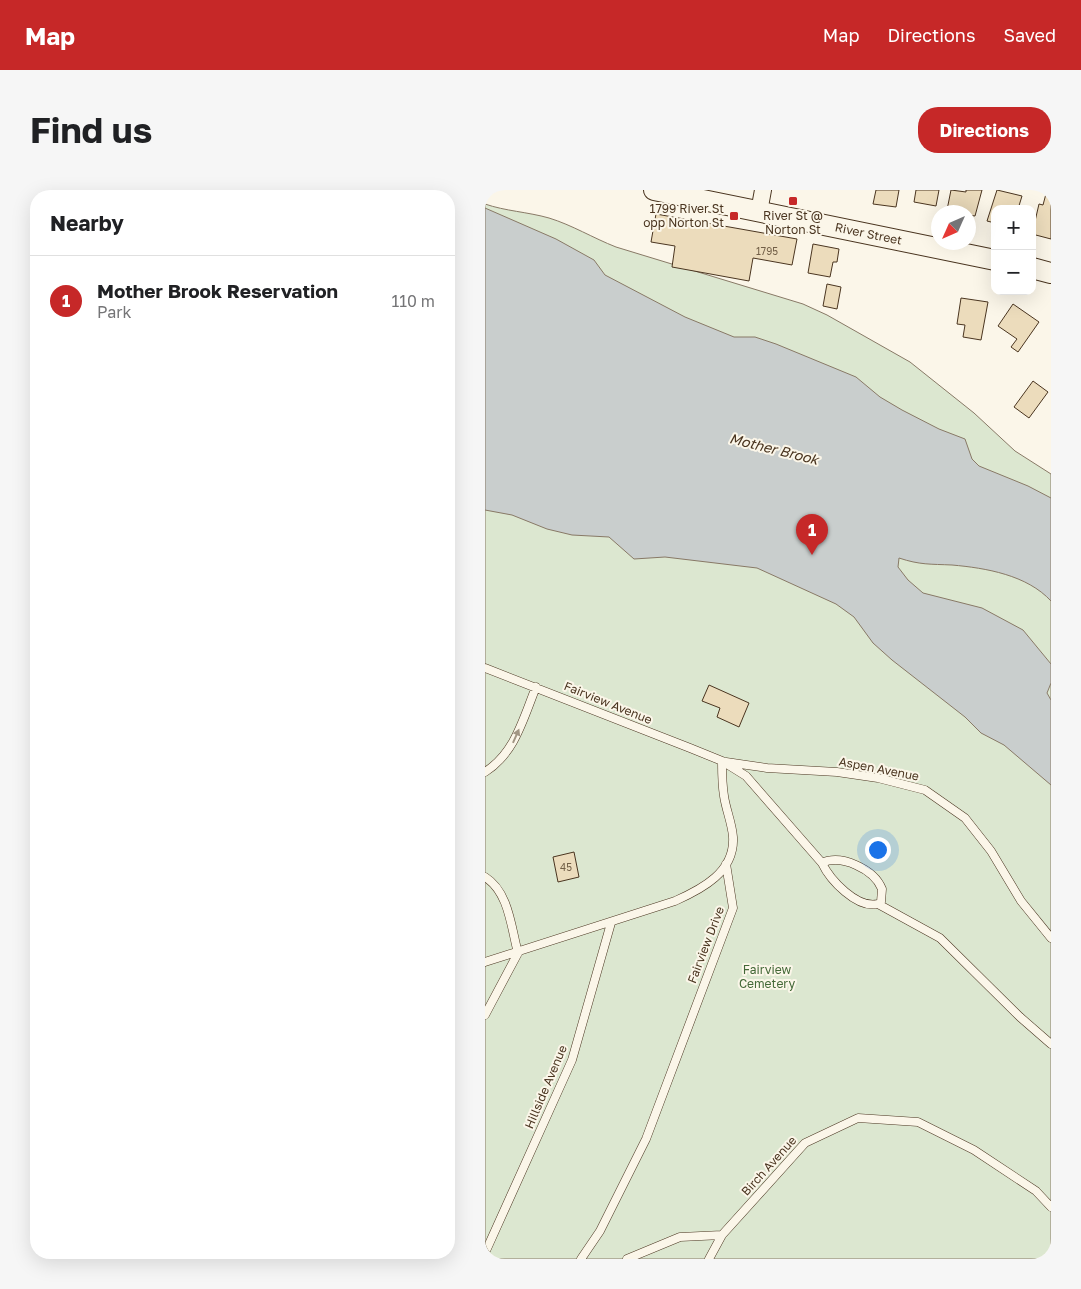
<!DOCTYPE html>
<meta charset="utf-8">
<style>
:root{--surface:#fff;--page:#f6f6f6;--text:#202124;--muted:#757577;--line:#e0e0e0;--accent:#c62828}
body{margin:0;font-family:"Golos Text",sans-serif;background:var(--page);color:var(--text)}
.controls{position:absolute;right:15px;top:15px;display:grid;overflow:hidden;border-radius:10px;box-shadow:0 5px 20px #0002}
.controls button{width:45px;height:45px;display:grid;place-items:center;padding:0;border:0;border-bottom:1px solid var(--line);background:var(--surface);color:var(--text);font:25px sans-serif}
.compass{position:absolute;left:446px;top:15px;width:45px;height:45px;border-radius:50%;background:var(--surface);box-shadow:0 5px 20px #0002;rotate:225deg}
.you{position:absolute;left:392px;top:659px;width:18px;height:18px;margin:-12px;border:4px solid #fff;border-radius:50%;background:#1a73e8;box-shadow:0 0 0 8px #1a73e833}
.badge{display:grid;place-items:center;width:32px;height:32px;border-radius:50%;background:var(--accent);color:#fff;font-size:16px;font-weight:700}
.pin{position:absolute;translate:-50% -41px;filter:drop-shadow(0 1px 2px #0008)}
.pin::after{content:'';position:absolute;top:26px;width:18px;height:15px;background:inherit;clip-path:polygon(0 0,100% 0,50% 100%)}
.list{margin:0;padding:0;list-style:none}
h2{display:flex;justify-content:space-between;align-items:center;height:65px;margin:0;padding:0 20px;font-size:21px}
h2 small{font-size:16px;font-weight:400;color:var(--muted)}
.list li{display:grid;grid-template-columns:32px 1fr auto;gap:15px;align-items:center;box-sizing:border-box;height:90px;padding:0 20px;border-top:1px solid var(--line)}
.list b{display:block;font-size:19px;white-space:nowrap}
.list p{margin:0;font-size:16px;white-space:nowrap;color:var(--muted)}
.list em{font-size:16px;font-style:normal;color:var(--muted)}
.map{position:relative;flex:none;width:566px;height:1069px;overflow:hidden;border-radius:20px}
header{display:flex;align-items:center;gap:30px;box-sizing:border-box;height:70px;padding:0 25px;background:var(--accent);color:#fff}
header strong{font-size:24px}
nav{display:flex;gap:28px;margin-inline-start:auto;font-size:18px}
.intro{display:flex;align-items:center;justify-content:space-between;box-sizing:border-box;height:120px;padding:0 30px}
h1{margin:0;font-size:35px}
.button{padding:12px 22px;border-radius:20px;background:var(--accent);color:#fff;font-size:18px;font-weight:700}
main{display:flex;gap:30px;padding:0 30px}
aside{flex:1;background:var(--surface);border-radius:20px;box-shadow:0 5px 20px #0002}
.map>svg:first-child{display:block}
.green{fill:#dce7d0;stroke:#887966}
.water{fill:#c9cecd;stroke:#887966}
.building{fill:#ecdcbc;stroke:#4a3520}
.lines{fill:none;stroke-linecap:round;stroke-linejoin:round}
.service-casing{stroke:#4a3520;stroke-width:9}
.minor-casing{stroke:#4a3520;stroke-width:18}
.tertiary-casing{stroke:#4a3520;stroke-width:22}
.service{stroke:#fbf6e9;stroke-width:8}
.minor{stroke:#fbf6e9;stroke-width:16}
.tertiary{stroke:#fbf6e9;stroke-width:20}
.oneway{fill:#a29684}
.poi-dot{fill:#c62828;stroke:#fbf6e9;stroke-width:2}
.labels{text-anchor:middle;stroke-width:4;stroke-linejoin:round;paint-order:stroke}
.number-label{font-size:10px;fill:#725f47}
.poi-label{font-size:12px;fill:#4a3520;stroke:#fbf6e9;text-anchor:end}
.street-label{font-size:12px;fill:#4a3520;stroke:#fbf6e9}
.park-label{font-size:12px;fill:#436837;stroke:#fbf6e9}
.water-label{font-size:14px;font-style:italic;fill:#4a3520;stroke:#fbf6e9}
</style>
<header>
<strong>Map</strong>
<nav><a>Map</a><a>Directions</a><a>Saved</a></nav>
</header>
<div class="intro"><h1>Find us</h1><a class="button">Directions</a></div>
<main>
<aside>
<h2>Nearby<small></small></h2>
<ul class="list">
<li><span class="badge">1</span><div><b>Mother Brook Reservation</b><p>Park</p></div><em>110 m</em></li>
</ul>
</aside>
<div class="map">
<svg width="566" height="1069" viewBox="0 0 566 1069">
<rect width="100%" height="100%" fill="#fbf6e9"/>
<path class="green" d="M0 14C20 21 43 22 64 28 87 35 108 48 131 57L318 114 342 125 425 172 489 223 530 261 566 284V1069H0Z"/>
<path class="water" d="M0 18 71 49 109 70 120 85 200 127 249 147H270L291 154 371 187 395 207 417 220 454 239 480 249 487 269 494 276 543 296 566 308V411C542 385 501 378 467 375 445 374 435 375 414 368L413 377 423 390 438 403 497 418 538 440 566 474V493L562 503 566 510V595L519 555 496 543 480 527 407 470 388 453 369 427 351 414 272 378 180 367 149 369 124 347 87 345 62 339 27 325 0 320Z"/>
<path class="building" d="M391 0H414L411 17 388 14Z
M431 0H454L451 16 429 12Z
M466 0 481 2V0H497L490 26 483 25V22L462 20Z
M512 0 537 6 533 19H510V33L502 31Z
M562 0 566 1V49L547 44 554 14 558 15Z
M171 24 312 49 307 75 268 68 264 91 187 77 190 56 166 52Z
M328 54 354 59 352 72H348L345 87 323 83Z
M342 94 356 97 352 119 338 116Z
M476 108 503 112 496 150 478 147 480 135 472 134Z
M528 114 554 132 533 162 526 157 532 149 513 136Z
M548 191 563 202 544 228 529 217Z
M224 495 264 513 254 537 232 527 235 518 217 511Z
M89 662 94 687 73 692 68 667Z"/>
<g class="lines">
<g class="service-casing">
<path id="service" d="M0 478 205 558 237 571 261 586 337 673C345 690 372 719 393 714L455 748 535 827 566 854
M241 572 282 578 352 582 393 588 440 600 480 628 506 661 536 711 566 748
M0 582C30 563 38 529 51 497
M337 673C356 664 389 679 397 699L396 712 393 714
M0 687C24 702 26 737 33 763
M0 772 190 711C217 699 250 682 248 647 247 633 241 620 239 606 237 594 237 582 237 571
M0 825 33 763
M0 1063 87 870 126 733
M96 1069 115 1041 161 949 248 718 241 674
M142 1069 195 1047 237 1045
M224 1069 237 1045 320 953 373 928 433 932 489 960 551 1001 566 1017"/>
</g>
<g class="minor-casing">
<path id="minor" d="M274 22 278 0"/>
</g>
<g class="tertiary-casing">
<g id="tertiary">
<path id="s1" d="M169 0 510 70"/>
<path d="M547 78 566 83"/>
</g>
</g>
<use href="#service" class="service"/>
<use href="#minor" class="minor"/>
<use href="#tertiary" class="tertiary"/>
</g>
<defs><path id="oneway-solid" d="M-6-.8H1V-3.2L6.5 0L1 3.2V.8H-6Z" transform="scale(1.25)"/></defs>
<use class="oneway" href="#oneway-solid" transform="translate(31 546) rotate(-66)"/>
<g class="poi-dot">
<rect x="303" y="6" width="10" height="10" rx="2.5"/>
<rect x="244" y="21" width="10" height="10" rx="2.5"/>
</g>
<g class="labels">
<g class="number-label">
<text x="282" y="65">1795</text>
<text x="81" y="681">45</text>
</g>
<g class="poi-label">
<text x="239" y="23">1799 River St<tspan x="239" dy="14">opp Norton St</tspan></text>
<text x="308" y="30" text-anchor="middle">River St @<tspan x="308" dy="14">Norton St</tspan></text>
</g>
<g class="street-label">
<text dy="4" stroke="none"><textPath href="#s1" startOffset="219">River Street</textPath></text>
<text transform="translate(123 513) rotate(22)" y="4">Fairview Avenue</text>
<text transform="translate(394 579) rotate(11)" y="4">Aspen Avenue</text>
<text transform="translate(221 755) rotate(-69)" y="4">Fairview Drive</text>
<text transform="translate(61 897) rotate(-67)" y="4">Hillside Avenue</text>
<text transform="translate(284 976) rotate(-48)" y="4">Birch Avenue</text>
</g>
<g class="park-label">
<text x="282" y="784">Fairview<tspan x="282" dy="14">Cemetery</tspan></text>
</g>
<g class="water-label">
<text transform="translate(289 259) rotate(14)" y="5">Mother Brook</text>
</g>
</g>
</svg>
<div class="controls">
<button>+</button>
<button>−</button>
</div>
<svg class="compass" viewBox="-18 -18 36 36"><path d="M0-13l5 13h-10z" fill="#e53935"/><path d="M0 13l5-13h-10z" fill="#757577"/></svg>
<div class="you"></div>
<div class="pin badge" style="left:327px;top:365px">1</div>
</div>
</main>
